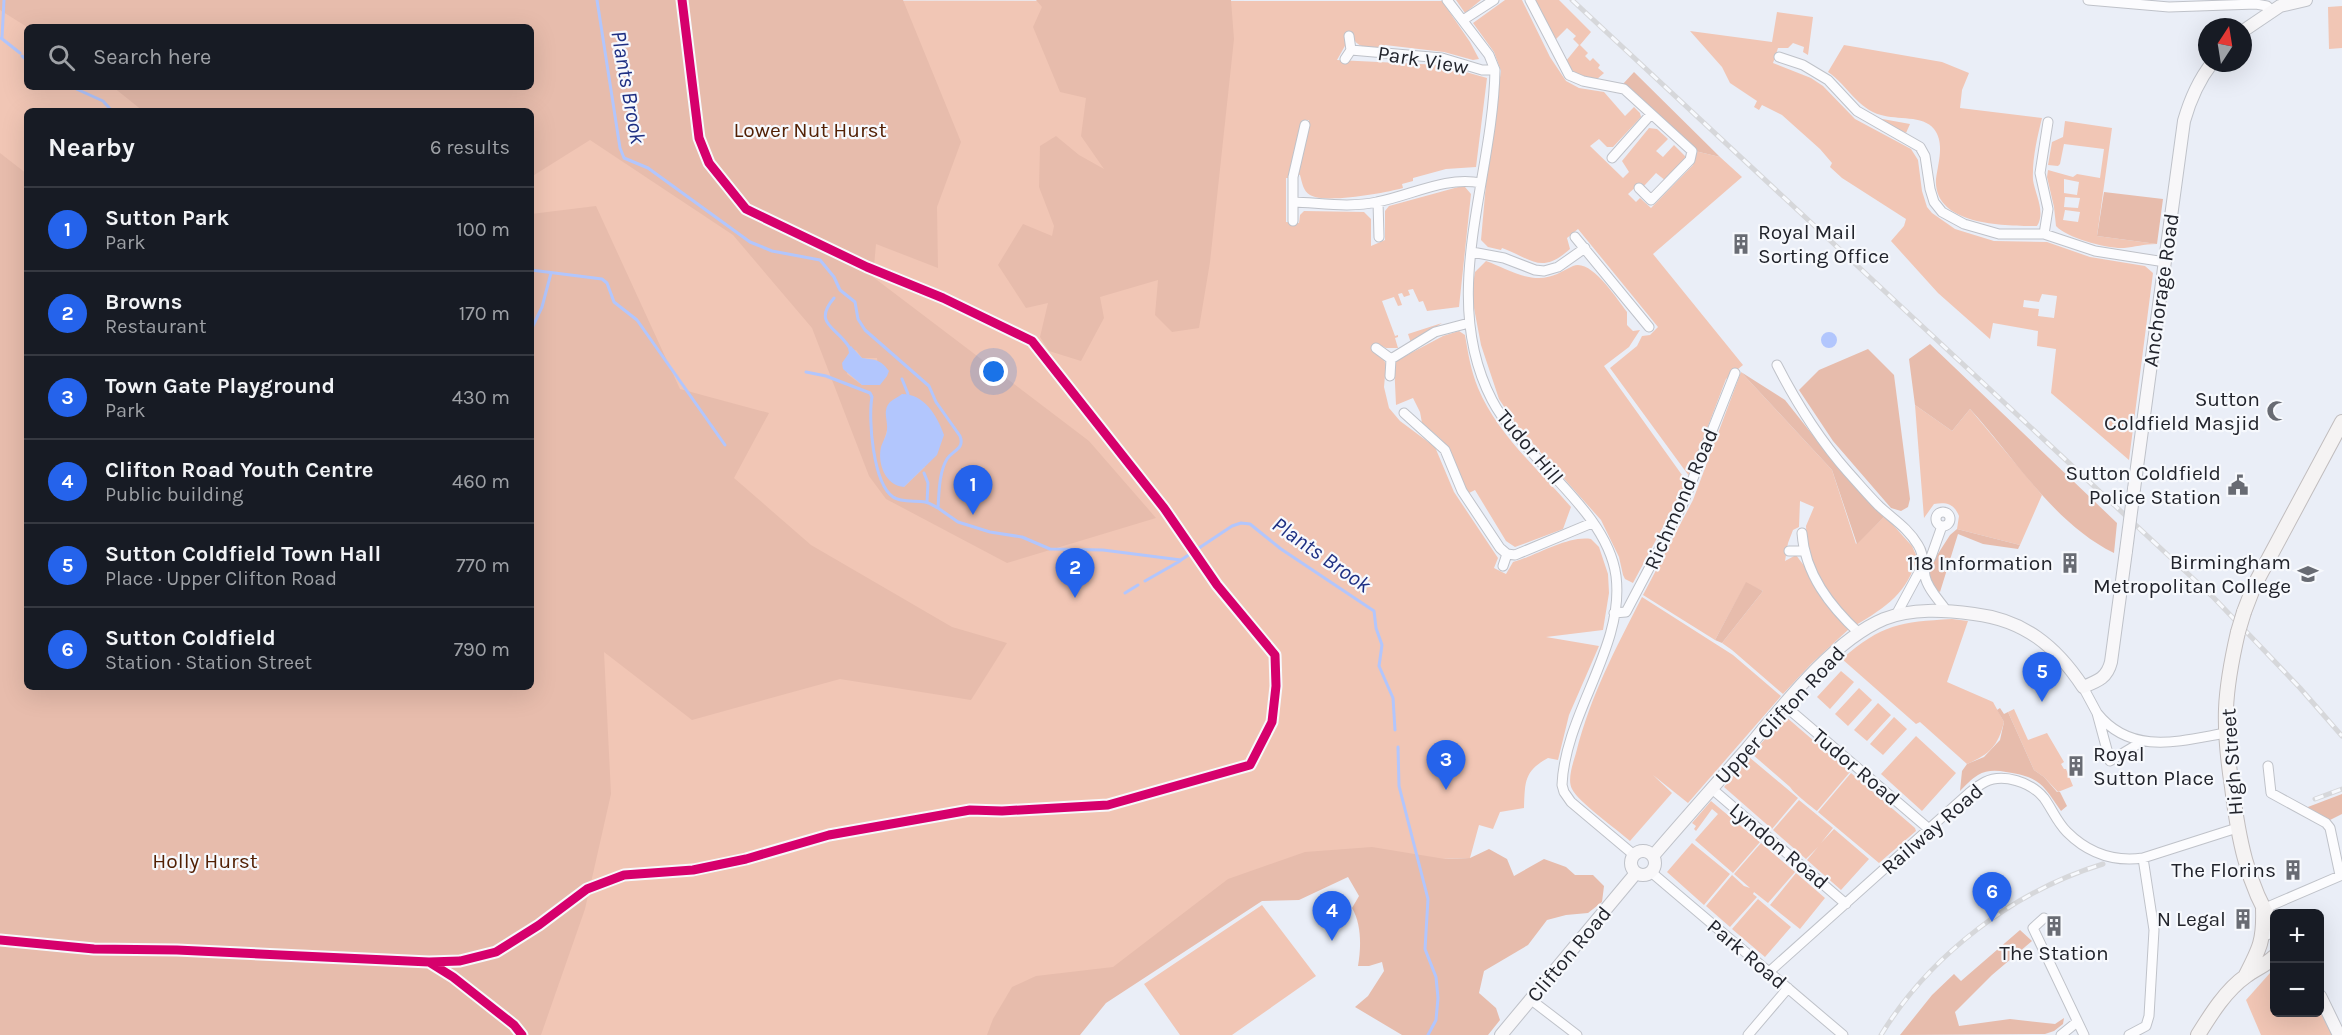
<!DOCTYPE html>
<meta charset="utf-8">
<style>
:root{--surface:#171b24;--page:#20242c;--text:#f1f3f6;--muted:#9ea1a6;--line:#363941;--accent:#2563eb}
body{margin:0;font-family:Karla,sans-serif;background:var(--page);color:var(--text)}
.controls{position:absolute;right:18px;bottom:18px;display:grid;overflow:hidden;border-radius:9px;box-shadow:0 6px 24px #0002}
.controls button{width:54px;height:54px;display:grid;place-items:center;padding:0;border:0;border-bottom:2px solid var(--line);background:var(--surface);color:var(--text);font:30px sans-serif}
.compass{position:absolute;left:2198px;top:18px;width:54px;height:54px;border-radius:50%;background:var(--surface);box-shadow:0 6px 24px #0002;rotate:12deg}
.you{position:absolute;left:994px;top:372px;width:21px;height:21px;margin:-15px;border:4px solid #fff;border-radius:50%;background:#1a73e8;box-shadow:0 0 0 9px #1a73e833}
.badge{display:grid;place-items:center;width:39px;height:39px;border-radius:50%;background:var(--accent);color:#fff;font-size:20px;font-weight:700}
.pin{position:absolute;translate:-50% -50px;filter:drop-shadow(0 2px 3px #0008)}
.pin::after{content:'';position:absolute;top:32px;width:21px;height:18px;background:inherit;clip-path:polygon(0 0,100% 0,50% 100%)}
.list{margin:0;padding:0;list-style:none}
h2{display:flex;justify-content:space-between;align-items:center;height:78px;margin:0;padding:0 24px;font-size:26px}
h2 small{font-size:20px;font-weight:400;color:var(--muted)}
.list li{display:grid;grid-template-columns:39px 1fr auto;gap:18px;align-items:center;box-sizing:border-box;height:84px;padding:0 24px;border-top:2px solid var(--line)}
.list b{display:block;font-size:22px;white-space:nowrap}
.list p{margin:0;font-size:20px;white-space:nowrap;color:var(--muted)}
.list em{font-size:20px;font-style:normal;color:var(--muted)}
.icon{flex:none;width:33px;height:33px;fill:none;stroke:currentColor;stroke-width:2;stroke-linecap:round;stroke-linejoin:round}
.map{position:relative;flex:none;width:2342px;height:1035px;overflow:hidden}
.search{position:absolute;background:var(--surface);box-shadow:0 6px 24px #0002;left:24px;top:24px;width:510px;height:66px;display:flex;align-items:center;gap:15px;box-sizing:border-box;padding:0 21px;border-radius:9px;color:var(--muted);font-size:22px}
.panel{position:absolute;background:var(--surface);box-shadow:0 6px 24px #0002;left:24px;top:108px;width:510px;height:582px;border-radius:9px}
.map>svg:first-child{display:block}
.green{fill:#f1c6b5;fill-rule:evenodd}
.forest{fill:#e7bcac;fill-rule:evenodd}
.water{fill:#b2c6fd}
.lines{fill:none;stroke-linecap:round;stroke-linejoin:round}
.stream{stroke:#b2c6fd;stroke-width:3}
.street-casing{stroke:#bfc2c9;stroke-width:11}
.secondary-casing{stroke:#bfc2c9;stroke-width:14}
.primary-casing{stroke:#c1bdbe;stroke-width:16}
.street{stroke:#fcfcfe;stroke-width:9}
.secondary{stroke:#f8f7f9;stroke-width:12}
.primary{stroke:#f5f3f3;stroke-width:14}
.rail-casing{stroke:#d6d7da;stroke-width:5}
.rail{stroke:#f7f9fd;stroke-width:3;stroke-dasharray:9;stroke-linecap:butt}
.secondary-bridge-casing{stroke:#bfc2c9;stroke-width:14;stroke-linecap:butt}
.primary-bridge-casing{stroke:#c1bdbe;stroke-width:16;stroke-linecap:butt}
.secondary-bridge{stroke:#f8f7f9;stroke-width:12}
.primary-bridge{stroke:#f5f3f3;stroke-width:14}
.cycleway-casing{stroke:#f7f9fd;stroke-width:13}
.cycleway{stroke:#d6006c;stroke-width:9}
.labels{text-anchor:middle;stroke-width:4.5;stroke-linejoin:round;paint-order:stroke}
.street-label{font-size:21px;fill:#22242c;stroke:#f7f9fd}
.park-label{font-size:21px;fill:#522004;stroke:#f7f9fd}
.poi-label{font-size:21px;fill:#22242c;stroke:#f7f9fd;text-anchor:end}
.water-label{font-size:22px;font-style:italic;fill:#1f3083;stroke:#f7f9fd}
</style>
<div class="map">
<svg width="2342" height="1035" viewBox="0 0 2342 1035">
<rect width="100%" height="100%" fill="#eaeef7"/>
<path class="green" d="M0 0 1442 1 1470 42 1479 59 1473 60 1444 52 1385 45 1384 48C1366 47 1358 50 1350 33L1344 35 1346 44 1337 60 1441 65 1487 78 1476 167 1446 169 1413 178V181L1402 184 1403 188C1385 193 1325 204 1310 195 1303 191 1302 182 1300 175L1297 174 1309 120H1302L1289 178H1286V222L1299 223 1300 215 1304 211 1364 212 1371 219V246L1385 240V211L1389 206 1462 186 1465 187 1471 194 1459 307 1427 311 1423 301 1419 302 1413 289 1408 290 1410 295 1404 297 1402 293 1398 294 1402 305 1398 306 1394 297 1382 301 1395 336 1398 335V337L1395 338 1398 348H1386L1378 344 1372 346 1374 352 1384 360 1386 365 1384 387 1389 408 1400 421 1435 447 1454 492 1498 558 1494 568 1506 574 1513 562C1536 556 1568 535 1591 539L1599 547 1608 574 1609 593 1603 630 1546 637 1599 646 1569 715 1558 760 1548 758C1524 771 1525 782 1524 808L1500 812 1493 829 1479 825 1470 858 1361 862 1275 882 1055 1035H0ZM27 27H531V87H27ZM27 111H531V687H27Z
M1456 0H1481L1465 13Z
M1505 0H1522L1550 57 1566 81 1579 88 1604 92 1625 116 1634 107 1640 113 1641 117 1613 147H1607L1599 139 1590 146 1623 178 1629 172 1622 161 1649 128 1657 129 1668 139 1656 151 1663 157 1674 145 1687 158 1666 181 1656 173 1644 186 1640 183 1628 194 1636 202 1640 198 1651 208 1693 165 1695 151 1720 157 1742 177 1653 254 1743 365 1726 379 1689 476 1610 368 1637 346 1642 336 1650 335 1658 327 1578 229 1567 238 1570 249C1541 275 1532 259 1502 248L1501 250 1488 247 1481 240 1489 150 1501 71 1494 52 1473 23Z
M1535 0H1559L1591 32 1580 45 1588 53 1585 56 1590 61 1593 58 1600 65 1598 68 1604 73 1596 80C1582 79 1572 73 1566 61L1579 45 1573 39 1576 36 1567 28 1555 40Z
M2342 6V48L2329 49 2328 7Z
M1777 12 1813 17 1808 55 1803 52 1804 47 1793 43 1788 48H1778L1773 63 1811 78 1823 86 1855 119 1911 149 1918 160 1922 191 1927 207 1932 213 1955 229 1994 241 2047 242 2090 257 2145 266 2153 273 2129 460 2051 393 2056 349 2037 346 2038 331 1993 323 1990 339 1938 293 1891 241 1904 226 1906 219 1842 178 1830 167 1832 163 1820 149 1782 115 1762 105 1759 110 1754 107 1757 101 1730 83 1722 67 1690 31 1772 42ZM2042 294 2057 296 2054 318 2038 316 2039 309 2023 307 2024 300 2039 302Z
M1844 45 1942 62 1969 73 1962 90 1960 108 2042 118C2037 138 2032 160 2033 180 2035 194 2046 212 2037 226 2006 226 1933 226 1936 179 1938 163 1945 143 1934 129 1923 115 1897 120 1881 115 1858 109 1847 85 1828 72Z
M1877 118 1910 124 1906 133Z
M2065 121 2112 128 2097 236 2157 244C2143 244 2135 247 2124 248 2107 249 2067 238 2056 226L2054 207 2047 177 2048 170 2073 177 2077 174 2100 178 2104 149 2064 144 2060 164 2058 166 2048 165 2052 142 2063 137ZM2064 179 2079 182 2077 195 2064 193ZM2065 197 2080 198 2078 208 2064 207ZM2065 210 2080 212 2078 222 2063 220Z
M1486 261C1503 267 1520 278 1539 278 1553 278 1562 271 1573 266 1591 258 1617 299 1627 312V325L1633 331 1640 330 1629 347 1604 366 1687 482 1633 583 1625 579 1623 575 1619 557 1601 520 1517 426 1499 399 1481 345 1474 308 1472 290 1475 272Z
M1442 323 1411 343 1408 334Z
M1459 331 1465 335C1468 353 1471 371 1478 388 1497 434 1539 470 1571 507L1563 529 1515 547 1506 541 1475 490 1469 493C1460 481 1458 466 1451 453 1444 439 1433 433 1422 423L1420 412 1413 398 1396 405 1394 362 1443 336Z
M1741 372 1832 470 1856 544 1885 516 1912 546 1917 557C1908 593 1886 607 1856 625L1835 605 1812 563 1807 547 1806 526 1814 507 1800 501 1799 527 1793 530 1788 543 1785 561 1796 555 1805 567 1824 602 1849 629 1811 664 1783 694 1732 650 1722 643 1763 591 1746 583 1715 640 1643 595 1693 500Z
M1915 405 1952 431 1970 409 2042 495 2020 545 1957 529 1959 516C1954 504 1947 502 1934 504L1924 518Z
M1642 597 1733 655 1781 696 1688 803 1653 775 1672 793 1630 841C1618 830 1578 802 1572 789 1567 780 1573 763 1576 753 1591 694 1615 650 1642 597Z
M1952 619 1968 621 1947 682 1993 702 2004 722C1998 746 1990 754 1967 764L1920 722 1916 724 1842 659C1882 624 1900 622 1952 619Z
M1841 671 1854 682 1830 709 1817 697Z
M1859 688 1872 700 1848 726 1835 714Z
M1878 703 1891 715 1867 741 1854 730Z
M2014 709 2028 740 2047 733 2064 762 2061 764 2064 769H2066L2073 786 2058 792 2044 777 2034 770 2008 712Z
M1785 716 1850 772 1817 811C1810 806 1793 792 1790 787L1752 754Z
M1894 717 1907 729 1883 755 1870 744Z
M1916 736 1956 773 1922 811 1881 774Z
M1749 757 1798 798 1772 829 1724 787Z
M1851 773 1915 828 1916 831 1879 863 1818 812Z
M1799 800 1833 828 1821 843 1834 829 1869 859 1841 890 1807 860 1818 847 1806 859 1773 830Z
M1711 801 1760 842 1733 873 1695 840 1718 814 1712 809 1696 831 1694 829 1696 826 1692 823Z
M1692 843 1730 874 1704 905 1667 872Z
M1761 843 1795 872 1768 903 1754 892 1753 894 1757 897 1730 927 1706 906 1732 875 1744 886 1750 888 1734 874Z
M1796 873 1825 898 1800 929 1770 905Z
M1758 899 1791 927 1765 957 1732 929Z
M1262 905 1316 976 1232 1035H1180L1144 984Z
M2270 973 2274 975V1012H2320L2332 1035H2261L2246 1000Z"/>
<path class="forest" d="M0 0H903L961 142 937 207 938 268 876 244 873 277 1089 441 1156 518 1007 563 886 499 869 476 812 328 733 235 590 140 531 177V111H143L113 87H531V27H27L0 10ZM856 350 862 358H877L880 385H862L847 374 849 353ZM888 427 925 467 904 487 881 450Z
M1036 0H1231L1234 39 1210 262 1199 328 1172 332 1155 315 1158 280 1100 297 1104 318 1081 361 1049 351 1040 337 1048 303 1026 308 998 265 1023 224 1052 236 1054 226 1039 187 1040 146 1056 136 1079 155 1104 169 1081 136 1086 98 1060 92 1033 27 1042 7Z
M1634 72 1720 157 1695 151 1623 84Z
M0 153 27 174V687H531V214L596 206 680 389 769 413 734 478 811 545 952 627 1007 643 971 700 840 679 692 720 604 652 611 794 585 909 541 1035H0Z
M2104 192 2163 199 2157 244 2097 236Z
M1930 344 2117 523 2114 553C2053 523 2015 458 1970 409L1952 431 1915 405 1909 359Z
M1868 349 1894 375 1910 499 1908 507 1901 511 1891 508 1833 441 1799 390 1819 370Z
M1741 372 1785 400 1846 477 1885 516 1857 544 1832 470Z
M1957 529 2020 545 2018 549 1983 544 1958 534 1940 592 1936 590 1927 571 1950 535Z
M1746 582 1763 591 1722 643 1715 640Z
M2000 708 2004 714 2008 712 2034 770 2044 777 2057 792H2060L2067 806 2061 811C2042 783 2039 777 2006 772 1996 770 1986 770 1978 775 1971 779 1965 786 1960 791L1962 771 1967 764 1984 757 2000 740 2004 722 1997 710Z
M2342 794V814L2326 822 2300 810Z
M1372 847 1445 859 1470 858 1489 849 1507 859 1514 876 1544 859 1566 867 1575 875H1593L1604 886 1602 902 1588 913 1566 915 1547 920 1528 945 1484 971 1479 993 1496 1008 1500 1020 1488 1035H1402L1355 1007 1368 996 1384 971 1382 962 1369 966H1358C1361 948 1362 925 1352 908L1359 896 1348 877 1299 900 1262 901 1106 1003 1080 1035H987L993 1019 1012 987 1036 976 1113 967 1228 879 1305 852Z
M2020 930 2032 941 1992 975 1955 1012 1959 1026 2010 1019 2055 1024 2064 1018 2063 1024 2054 1031 2045 1034 1900 1035 1932 995 1954 974 1961 981Z"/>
<path class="water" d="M1821 340a8 8 0 1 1 16 0a8 8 0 1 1-16 0Z
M851 346 862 358C876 360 880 359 889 371L887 376 880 385H862L843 369 842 363 849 353 848 348Z
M902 394C924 394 937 415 944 435L937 455 904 487C886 486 877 464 881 447 883 441 887 435 887 429 888 420 882 411 890 402 893 399 899 397 902 394Z"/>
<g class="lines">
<path class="stream" d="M597 0 620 148 624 158 648 168 750 242 772 251 820 260 834 277 840 290 855 302 858 319 865 330 929 386 936 402 960 436C965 449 953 450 947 459 939 472 939 493 938 508L958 522 990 532 1022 537 1050 549 1103 550 1181 560 1232 526 1241 523 1250 524 1281 549 1374 611 1376 628 1382 645 1379 666 1393 698 1395 730
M1 38 20 53
M2 38 4 0
M22 56 27 60
M72 87 103 101 112 111
M531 270 602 279 607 283 614 302 637 320 725 445
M834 298C812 324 837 327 849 347
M531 330 542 307 551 273
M806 372 826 376 870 393 872 397C868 419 873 483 893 497 901 503 916 500 925 502 930 503 934 506 938 508
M902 379 908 394
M924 473 928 483 927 502
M1145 581 1180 561
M1125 593 1138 585
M1398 747 1399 786 1428 899 1425 949 1436 977 1438 998 1436 1020 1428 1035"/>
<g class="street-casing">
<path id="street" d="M1447 0 1489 55 1495 70C1493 180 1438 296 1492 400 1522 458 1607 509 1616 576 1625 647 1565 713 1562 785L1564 792 1571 802 1634 855
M1530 0 1569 75 1583 81 1624 89 1692 151 1690 160 1651 200 1639 188
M2088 0 2169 7 2256 4 2267 6 2271 10
M1463 20 1494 0
M1351 50 1442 58 1482 70H1495
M1779 57 1803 65 1828 80 1857 111 1920 147 1925 156 1930 189 1934 202 1942 212 1964 224 1999 234H2044L2095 251 2165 262
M1345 59 1351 50 1349 36
M1612 158 1651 114
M1294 202C1321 203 1350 208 1377 202 1413 195 1445 176 1481 183
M1378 202 1379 237
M1293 221V177L1305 125
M2044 234 2048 209 2040 173 2048 122
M1575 237 1649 327
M1472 252 1504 258 1535 270 1544 271 1558 267 1585 248
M1376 348 1391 359 1390 376
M1391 359 1435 332 1469 323
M1777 365C1797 404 1819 439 1848 472 1858 483 1868 495 1879 506 1893 519 1908 528 1918 545 1924 554 1923 565 1925 576 1927 588 1939 600 1946 610
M1404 413 1445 450 1462 491 1500 548 1507 554 1515 555 1592 523
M1936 519a7 7 0 1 1 14 0a7 7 0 1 1-14 0Z
M1802 533C1805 574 1830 606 1859 633
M1789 551H1803
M1503 566 1507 554
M1614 613 1626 612 1682 506 1735 373
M1896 615 1924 563 1931 557 1942 526
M2083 687 2097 713 2110 761 2143 741
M1784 705 1929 829
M2097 713C2131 756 2180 741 2226 733
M2268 766 2271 793 2326 823 2330 828 2340 875
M1711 788 1846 904
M1651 872 1843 1035
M2263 909 2342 875
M2044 918 2033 928 2084 1035
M2263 936 2274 933
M1769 972 1969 793C1974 789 1979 785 1985 782 2003 773 2031 782 2044 798 2052 809 2057 822 2067 832 2088 853 2114 862 2143 858L2237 828
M1530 999 1577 1035
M1748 1035 1788 988
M2061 1035 2077 1022
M2129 1035 2146 1026 2149 1016 2154 930 2143 858"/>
</g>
<g class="secondary-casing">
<path id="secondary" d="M2243 31 2280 6 2306 0
M2134 489 2184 121C2190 100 2198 81 2212 63
M1631 863a12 12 0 1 1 24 0a12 12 0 1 1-24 0Z
M1653 856C1684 820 1715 785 1746 750 1782 707 1832 641 1884 619 1912 608 1944 610 1974 614 2024 620 2056 646 2083 687 2098 681 2107 678 2111 662L2126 551
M2320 996 2339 1035
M1501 1035 1636 873"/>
</g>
<g class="primary-casing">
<path id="primary" d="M2244 612 2254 586 2342 422
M2238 632C2232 658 2227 683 2226 709 2225 736 2228 761 2232 787 2238 836 2247 885 2274 926
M2246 975C2260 948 2264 940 2263 909
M2198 1035C2211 1014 2226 990 2246 976 2255 969 2266 965 2274 957"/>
</g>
<use href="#street" class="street"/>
<use href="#secondary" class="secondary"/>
<use href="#primary" class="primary"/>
<g class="rail-casing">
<path id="rail" d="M1572 0 2214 598 2300 688 2342 736
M2315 799 2342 789
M1881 1035C1930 955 2014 891 2103 864"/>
</g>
<use href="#rail" class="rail"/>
<g class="secondary-bridge-casing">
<path id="secondary-bridge" d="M2126 551 2134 489"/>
</g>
<g class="primary-bridge-casing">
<path id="primary-bridge" d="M2238 632 2244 612"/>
</g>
<use href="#secondary-bridge" class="secondary-bridge"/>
<use href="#primary-bridge" class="primary-bridge"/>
<g class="cycleway-casing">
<path id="cycleway" d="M0 940 94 949 177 950 429 962 460 961 496 952 539 925 587 889 624 875 693 870 746 859 829 835 970 810 1002 811 1108 805 1250 765 1272 722 1276 686 1275 655 1217 585 1164 508 1032 341 943 298 867 267 746 209 709 163 699 138 682 0
M429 962 453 977 514 1025 522 1035"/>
</g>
<use href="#cycleway" class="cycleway"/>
</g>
<defs>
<g id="building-bare" transform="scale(1.62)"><path d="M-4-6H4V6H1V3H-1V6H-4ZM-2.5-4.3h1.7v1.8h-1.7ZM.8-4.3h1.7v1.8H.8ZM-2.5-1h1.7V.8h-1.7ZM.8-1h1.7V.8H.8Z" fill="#686b73" stroke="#f7f9fd" stroke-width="2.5" paint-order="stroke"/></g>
<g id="mosque-bare" transform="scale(1.62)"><path d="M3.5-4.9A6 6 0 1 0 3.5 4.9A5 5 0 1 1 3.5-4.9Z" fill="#686b73" stroke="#f7f9fd" stroke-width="2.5" paint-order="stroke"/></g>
<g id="civic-bare" transform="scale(1.62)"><path d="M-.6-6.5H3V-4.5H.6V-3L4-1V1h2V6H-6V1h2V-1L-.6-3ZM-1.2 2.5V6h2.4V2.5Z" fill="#686b73" stroke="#f7f9fd" stroke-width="2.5" paint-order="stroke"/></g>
<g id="university-bare" transform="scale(1.62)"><path d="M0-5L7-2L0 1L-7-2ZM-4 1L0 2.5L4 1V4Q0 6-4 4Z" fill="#686b73" stroke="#f7f9fd" stroke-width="2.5" paint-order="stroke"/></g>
</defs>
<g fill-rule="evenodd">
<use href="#building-bare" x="1741" y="244"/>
<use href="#mosque-bare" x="2277" y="411"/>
<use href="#civic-bare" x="2238" y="485"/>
<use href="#building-bare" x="2070" y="563"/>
<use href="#university-bare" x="2308" y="574"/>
<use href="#building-bare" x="2076" y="766"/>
<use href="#building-bare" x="2293" y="870"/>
<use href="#building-bare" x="2243" y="919"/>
<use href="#building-bare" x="2054" y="926"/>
</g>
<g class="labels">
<g class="street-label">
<text transform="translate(1423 60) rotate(9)" y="7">Park View</text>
<text transform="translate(2161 290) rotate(-82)" y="7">Anchorage Road</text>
<text transform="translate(1530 447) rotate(50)" y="7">Tudor Hill</text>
<text transform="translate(1681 499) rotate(-66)" y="7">Richmond Road</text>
<text transform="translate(1780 715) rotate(-47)" y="7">Upper Clifton Road</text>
<text transform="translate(2232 762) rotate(-94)" y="7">High Street</text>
<text transform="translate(1856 767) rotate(40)" y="7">Tudor Road</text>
<text transform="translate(1932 829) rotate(-41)" y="7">Railway Road</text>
<text transform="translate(1779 846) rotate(40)" y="7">Lyndon Road</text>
<text transform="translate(1569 954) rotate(-50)" y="7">Clifton Road</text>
<text transform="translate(1747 954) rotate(40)" y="7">Park Road</text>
</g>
<g class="park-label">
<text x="810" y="137">Lower Nut Hurst</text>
<text x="205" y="868">Holly Hurst</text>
</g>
<g class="poi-label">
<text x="1758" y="239" text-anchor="start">Royal Mail<tspan x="1758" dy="24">Sorting Office</tspan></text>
<text x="2260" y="406">Sutton<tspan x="2260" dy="24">Coldfield Masjid</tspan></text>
<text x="2221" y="480">Sutton Coldfield<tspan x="2221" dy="24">Police Station</tspan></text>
<text x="2291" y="569">Birmingham<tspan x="2291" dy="24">Metropolitan College</tspan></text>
<text x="2053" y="570">118 Information</text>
<text x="2093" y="761" text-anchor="start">Royal<tspan x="2093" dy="24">Sutton Place</tspan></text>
<text x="2276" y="877">The Florins</text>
<text x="2226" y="926">N Legal</text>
<text x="2054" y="960" text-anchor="middle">The Station</text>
</g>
<g class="water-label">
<text transform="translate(629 87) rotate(80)" y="8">Plants Brook</text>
<text transform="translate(1322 554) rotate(35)" y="8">Plants Brook</text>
</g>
</g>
</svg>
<div class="controls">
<button>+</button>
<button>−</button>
</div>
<svg class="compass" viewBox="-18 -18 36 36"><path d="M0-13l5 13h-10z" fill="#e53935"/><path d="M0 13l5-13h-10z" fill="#9ea1a6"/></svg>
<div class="you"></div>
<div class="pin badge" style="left:973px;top:515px">1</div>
<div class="pin badge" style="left:1075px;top:598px">2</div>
<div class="pin badge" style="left:1446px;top:790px">3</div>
<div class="pin badge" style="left:1332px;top:941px">4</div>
<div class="pin badge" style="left:2042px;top:702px">5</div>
<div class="pin badge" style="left:1992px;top:922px">6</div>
<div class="search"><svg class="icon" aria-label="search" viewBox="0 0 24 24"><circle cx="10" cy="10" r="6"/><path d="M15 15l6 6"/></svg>Search here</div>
<section class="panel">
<h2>Nearby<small>6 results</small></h2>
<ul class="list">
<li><span class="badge">1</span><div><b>Sutton Park</b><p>Park</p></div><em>100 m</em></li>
<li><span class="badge">2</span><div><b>Browns</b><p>Restaurant</p></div><em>170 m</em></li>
<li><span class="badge">3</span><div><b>Town Gate Playground</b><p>Park</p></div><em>430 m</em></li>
<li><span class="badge">4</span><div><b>Clifton Road Youth Centre</b><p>Public building</p></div><em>460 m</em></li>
<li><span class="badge">5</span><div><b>Sutton Coldfield Town Hall</b><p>Place · Upper Clifton Road</p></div><em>770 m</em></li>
<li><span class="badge">6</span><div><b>Sutton Coldfield</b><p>Station · Station Street</p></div><em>790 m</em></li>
</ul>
</section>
</div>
